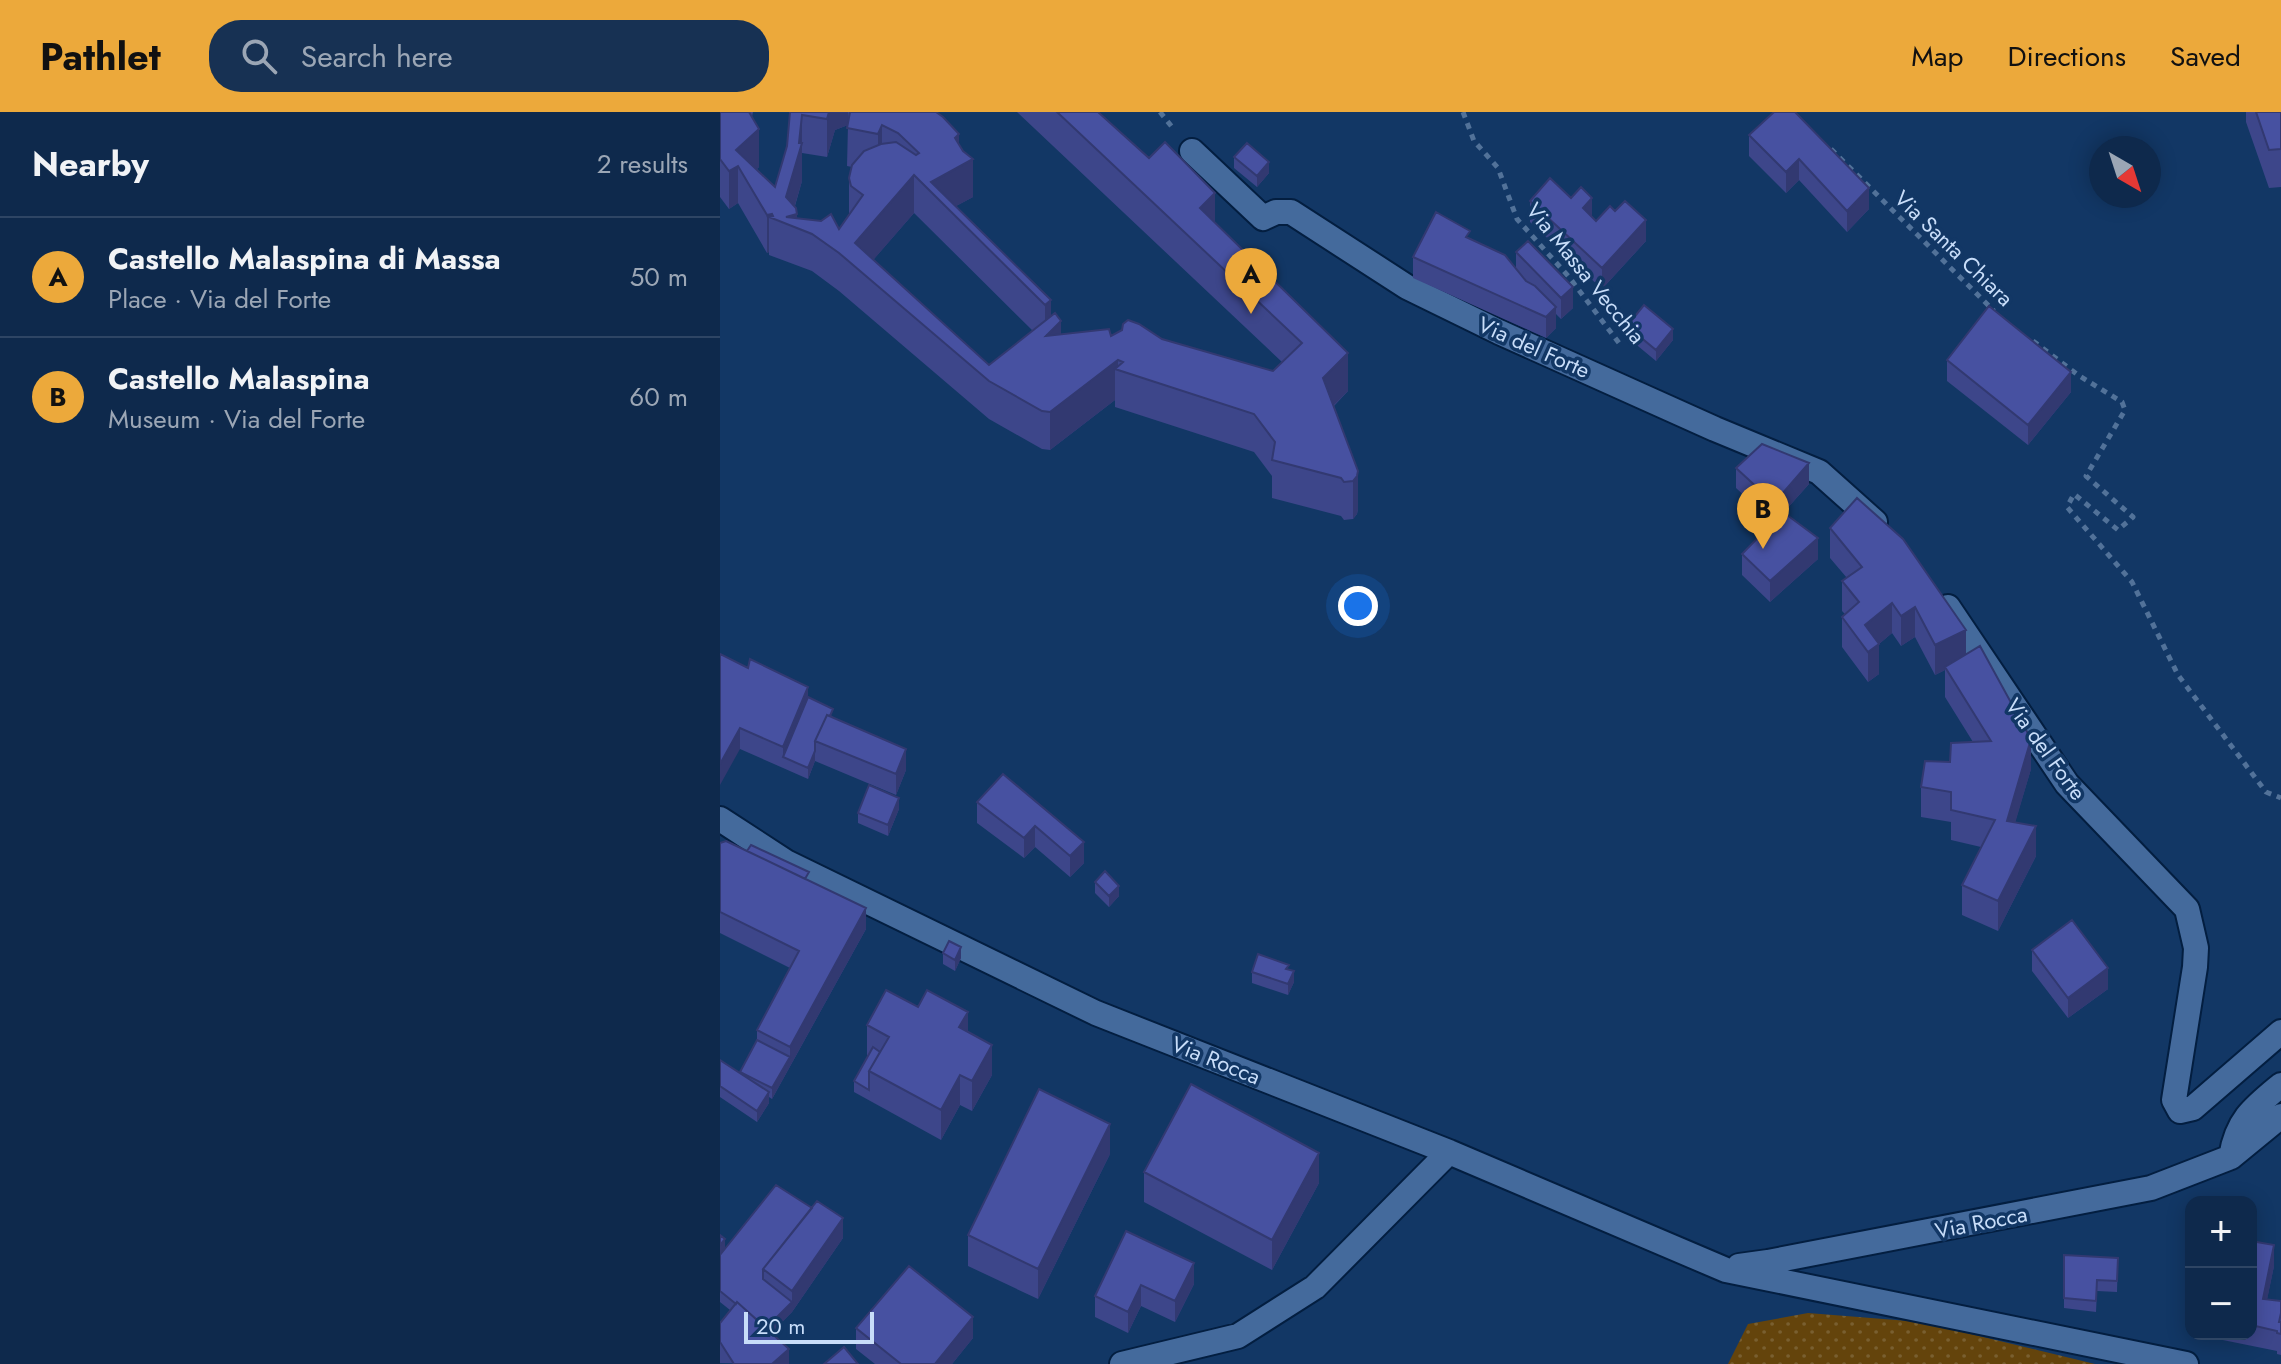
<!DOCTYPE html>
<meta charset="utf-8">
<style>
:root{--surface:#0e294c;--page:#173153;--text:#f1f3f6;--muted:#9ba6b5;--line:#2e4564;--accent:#eca93b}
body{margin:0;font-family:Jost,sans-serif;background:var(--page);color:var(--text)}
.controls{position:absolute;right:24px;bottom:24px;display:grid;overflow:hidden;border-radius:16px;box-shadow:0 4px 20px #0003}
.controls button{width:72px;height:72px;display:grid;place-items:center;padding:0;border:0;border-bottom:2px solid var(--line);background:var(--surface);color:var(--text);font:40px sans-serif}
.compass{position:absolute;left:1369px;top:24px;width:72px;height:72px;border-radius:50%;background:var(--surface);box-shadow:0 4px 20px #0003;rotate:141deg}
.scale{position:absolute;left:24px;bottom:20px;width:130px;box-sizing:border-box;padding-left:8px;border:4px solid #c8ddf9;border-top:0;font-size:22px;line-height:28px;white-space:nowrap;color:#c8ddf9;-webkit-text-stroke:6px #123765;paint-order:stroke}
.you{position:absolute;left:638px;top:494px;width:28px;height:28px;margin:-20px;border:6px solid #fff;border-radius:50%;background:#1a73e8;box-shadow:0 0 0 12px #1a73e833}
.badge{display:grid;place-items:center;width:52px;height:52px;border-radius:50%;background:var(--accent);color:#111;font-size:26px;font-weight:700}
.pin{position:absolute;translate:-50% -66px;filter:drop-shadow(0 2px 4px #0008)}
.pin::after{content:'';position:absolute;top:42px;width:28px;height:24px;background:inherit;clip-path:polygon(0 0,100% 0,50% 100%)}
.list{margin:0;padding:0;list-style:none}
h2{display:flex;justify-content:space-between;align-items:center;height:104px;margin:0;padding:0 32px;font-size:34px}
h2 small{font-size:26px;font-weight:400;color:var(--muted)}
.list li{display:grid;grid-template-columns:52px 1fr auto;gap:24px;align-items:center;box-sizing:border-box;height:120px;padding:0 32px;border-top:2px solid var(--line)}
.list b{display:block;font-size:30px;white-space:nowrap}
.list p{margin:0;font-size:26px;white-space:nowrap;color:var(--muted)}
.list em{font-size:26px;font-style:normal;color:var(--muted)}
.icon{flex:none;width:44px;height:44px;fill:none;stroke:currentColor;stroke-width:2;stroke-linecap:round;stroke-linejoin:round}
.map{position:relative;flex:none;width:1561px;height:1252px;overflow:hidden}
header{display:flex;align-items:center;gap:48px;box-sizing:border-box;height:112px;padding:0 40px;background:var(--accent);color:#111}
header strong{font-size:38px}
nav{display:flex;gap:44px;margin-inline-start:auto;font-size:28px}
.search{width:560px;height:72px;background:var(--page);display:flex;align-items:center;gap:20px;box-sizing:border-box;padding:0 28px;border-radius:32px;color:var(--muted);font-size:30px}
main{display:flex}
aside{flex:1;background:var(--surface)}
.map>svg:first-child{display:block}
.green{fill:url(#green-dots)}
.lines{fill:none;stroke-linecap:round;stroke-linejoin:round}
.minor-casing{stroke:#031e40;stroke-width:28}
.path{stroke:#527299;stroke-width:5;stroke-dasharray:6 6;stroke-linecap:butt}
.minor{stroke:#446a9c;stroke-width:24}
.wall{fill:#3d468a;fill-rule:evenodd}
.shaded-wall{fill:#323971}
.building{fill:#4751a1;stroke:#323971;stroke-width:2}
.labels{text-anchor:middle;stroke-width:7;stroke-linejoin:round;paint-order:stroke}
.street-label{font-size:22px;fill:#c8ddf9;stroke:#123765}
</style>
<header>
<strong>Pathlet</strong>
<div class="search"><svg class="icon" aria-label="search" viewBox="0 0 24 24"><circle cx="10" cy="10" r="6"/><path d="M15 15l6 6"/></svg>Search here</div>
<nav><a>Map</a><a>Directions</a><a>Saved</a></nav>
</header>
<main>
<aside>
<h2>Nearby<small>2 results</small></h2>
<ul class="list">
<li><span class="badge">A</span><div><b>Castello Malaspina di Massa</b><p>Place · Via del Forte</p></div><em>50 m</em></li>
<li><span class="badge">B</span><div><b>Castello Malaspina</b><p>Museum · Via del Forte</p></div><em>60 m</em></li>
</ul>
</aside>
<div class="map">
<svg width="1561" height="1252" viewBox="0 0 1561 1252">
<defs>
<pattern id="green-dots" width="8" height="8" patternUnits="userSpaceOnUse" patternTransform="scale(2)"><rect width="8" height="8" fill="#64440c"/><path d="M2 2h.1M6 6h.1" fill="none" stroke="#795f30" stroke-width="1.8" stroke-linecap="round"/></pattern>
</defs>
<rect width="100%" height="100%" fill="#123765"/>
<path class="green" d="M1088 1201 1201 1210 1375 1252H1008L1028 1212Z"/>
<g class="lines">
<g class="minor-casing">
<path id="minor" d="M472 39 543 106 556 100H571L687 175 779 220 995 317 1099 360 1155 410
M1228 495 1347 672 1467 797 1476 836 1475 855 1454 988 1460 999 1473 996 1561 920
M0 707 66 750 376 901 729 1040 1006 1158 1466 1252
M1511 1045C1517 1008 1533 996 1561 973
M1019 1154 1048 1150 1431 1076 1511 1045 1561 1004
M402 1252 518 1224 595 1175 729 1040"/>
</g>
<path class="path" d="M440 0 452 15
M743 0 754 29 778 56 797 107 849 165 902 235
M1111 37 1274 199
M1313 229 1358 263 1402 290 1405 298 1366 364 1413 405 1398 418 1354 382 1347 395 1412 470 1458 563 1546 680 1561 686"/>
<use href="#minor" class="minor"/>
</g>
<path class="wall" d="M0 0H33L32 5 39 55 37 57 55 75 67 34 70 0H216L239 32 253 85 236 94 331 188V204L341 222 391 224 442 227 553 259 562 250 297 0H378L495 111 628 279 614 294 638 359V397L637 402 633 407 624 408 621 404 552 386V364L534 340 395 295V288L330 338 322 337 269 307 119 179 92 159 49 143V140L47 141 18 91 9 97 0 85ZM128 13 127 54 132 55 129 66V102L119 117 77 106 75 94 82 69V41L107 45 115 18ZM194 101 313 219 269 253 153 148Z
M1054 0 1149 97 1127 120 1079 68 1066 81 1029 44V23Z
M1526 0H1561V75L1549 76 1526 10Z
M514 45 549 61 537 75 514 56Z
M810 89 872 105 876 109 926 129 882 177 810 110Z
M750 126 796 156V140L853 196 841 207 836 202V216L826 226 693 166V145Z
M907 214 953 228 936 249 907 225Z
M1227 248 1351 280 1308 333 1227 269Z
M1016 356 1089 372 1064 400 1098 447 1050 490 1022 463V442L1053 410 1016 376Z
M1110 416 1246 542 1311 657 1295 710 1316 744 1278 819 1242 803V773L1261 735 1231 728V710L1201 705V675L1253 630 1225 585V558L1215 563 1195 525 1181 534 1172 521 1159 532V562L1148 570 1122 535V505L1125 502 1122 499V469L1127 466 1110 446Z
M0 542 88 585 113 605 186 658 176 683 95 649 88 667 20 637Z
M283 662 364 751 350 765 315 735 304 746 257 711V690Z
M179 697 168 724 138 711V701Z
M0 731 89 768 146 817 52 987 49 985V991L37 1010 0 985V948L20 961 37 928V918L70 856 0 821Z
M375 770 399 784 389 795 375 781Z
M1312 838 1388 877 1348 906 1312 859Z
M223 841 241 846 235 859 223 852Z
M569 858 574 870 568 883 532 871V860Z
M147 913 248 920 272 963 252 999 240 993 221 1028 134 980V969L148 944 147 943Z
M390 1042 318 1187 248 1154V1123Z
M424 1060 599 1071 552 1158 424 1090Z
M0 1123 5 1137 123 1126 72 1200 51 1221 69 1252 0 1251V1209L1 1210 10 1198 0 1190Z
M1531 1129 1554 1154 1547 1187 1561 1189V1243L1557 1242V1239L1488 1225V1222H1531Z
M1344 1143 1398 1146 1397 1180 1377 1179 1376 1200 1344 1196Z
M474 1151V1172L455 1210 421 1194 408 1221 375 1205V1184Z
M136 1216 253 1226 232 1252H155L136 1237Z"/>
<path class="shaded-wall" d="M109 0H128V13L115 18 107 45V7Z
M82 3V69L72 103 77 102V116L66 111V85L79 31Z
M162 13V51L158 60V22Z
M39 17V55L26 67 18 54V91L9 97V59L16 38Z
M239 22V55L253 47V85L229 98 211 70 235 26Z
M1079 47V68L1066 81V60Z
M549 50V61L537 75V64Z
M194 63V101L142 161 135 131Z
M1149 76V97L1127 120V99Z
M495 81V119L480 96Z
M872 86V107L863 96Z
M52 102V106L49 105V140L47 141V103Z
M926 108V129L882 177V156Z
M853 175V196L841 207V186Z
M331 188V219L341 209V247L325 231V193Z
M836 195V216L826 226V205Z
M953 217V228L936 249V238Z
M628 241V279L603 304V266Z
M398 248V258L395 257V288L330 338V300Z
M1351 260V280L1308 333V313Z
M1089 351V372L1054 411V391Z
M638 359V397L637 402 633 407V369Z
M1098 426V447L1050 490V469Z
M1172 491V521L1159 532V562L1148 570V540L1145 513Z
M1195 495V525L1181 534V504Z
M1246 518V548L1225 555V558L1215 563V533Z
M88 575V596L63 645V635Z
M20 616V637L0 673V652Z
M1311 627V657L1287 739V709Z
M186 637V658L176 683V662Z
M95 639V649L88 667V656Z
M179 686V697L168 724V713Z
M315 714V735L304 746V726Z
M1316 714V744L1278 819V789Z
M364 730V751L350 765V744Z
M399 774V784L389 795V784Z
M146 796V817L52 987V976L70 945V935Z
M241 835V846L235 859V848Z
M1388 856V877L1348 906V886Z
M574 859V870L568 883V872Z
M248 900V930L239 915Z
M272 933V963L252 999V969Z
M240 963V993L221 1028V998Z
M49 980V991L37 1010V999Z
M390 1012V1042L318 1187V1157Z
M599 1041V1071L552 1158V1128Z
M123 1106V1126L72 1200 41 1232V1221L72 1190V1179Z
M5 1127V1148L0 1154V1133Z
M1554 1133V1154L1543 1208V1187Z
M474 1151V1172L455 1210V1189Z
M421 1173V1194L408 1221V1200Z
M253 1205V1226L232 1252H215Z
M69 1237V1252H52Z"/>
<path class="building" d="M0 0H29L39 17 16 38 55 75 67 34 70 0H109L107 7 82 3 79 31H82L66 85 76 96 77 102 66 105 101 109 111 102 119 117 143 83 131 74 129 66 132 53 144 39 161 32 176 30 196 43 199 41 178 21 162 13 158 22 127 16 130 0H216L223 5 239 22 235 26 243 39 253 47 211 70 331 188 325 193 194 63 135 131 269 253 335 201 341 209 326 224 389 217 391 224 402 218 403 212 408 208 419 212 442 227 553 259 582 231 337 0H378L429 46 445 30 495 81 480 96 628 241 603 266 638 359 637 364 633 369 624 370 621 366 552 348 555 330 534 302 395 257 403 250 398 248 330 300 322 299 269 269 119 141 92 122 49 105 53 104 52 102 47 103 18 54 9 59 0 47Z
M1054 0H1075L1149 76 1127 99 1079 47 1066 60 1029 23Z
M1536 0H1561V37L1549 38Z
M527 31 549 50 537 64 514 45Z
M830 66 851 86 861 75 872 86 863 96 876 109 890 94 895 99 905 89 926 108 882 156 810 89Z
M716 100 750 119 746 125 785 143 806 169 815 174 836 195 826 205 693 145Z
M808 129 853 175 841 186 796 140Z
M924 193 953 217 936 238 907 214Z
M1269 194 1351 260 1308 313 1227 248Z
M1042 332 1089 351 1054 391 1016 356Z
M1137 386 1183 427 1246 518 1215 533 1195 495 1181 504 1172 491 1145 513 1159 532 1148 540 1122 505 1139 490 1122 469 1142 455 1110 416Z
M1063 400 1098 426 1050 469 1022 442Z
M1260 534 1311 627 1287 709 1316 714 1278 789 1242 773 1275 708 1231 698V680L1201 675 1205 649 1230 650 1231 631 1271 629 1225 555Z
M0 542 28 556 30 547 88 575 63 635 20 616 0 652Z
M88 585 113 597 110 604 107 603 95 629V639L88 656 63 645Z
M107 603 186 637 176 662 95 629Z
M283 662 364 730 350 744 315 714 304 726 257 690Z
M149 673 179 686 168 713 138 701Z
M6 729 146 796 70 935 37 918 79 839 0 800V731Z
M31 733 89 760 85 767 27 739Z
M385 759 399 774 389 784 375 770Z
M1352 808 1388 856 1348 886 1312 838Z
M229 829 241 835 235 848 223 841Z
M538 842 569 853 566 857 574 859 568 872 532 860Z
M166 878 198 895 207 878 248 900 239 915 272 933 252 969 240 963 221 998 149 959 169 925 147 913Z
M37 928 70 945 52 976 20 960Z
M153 935 160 940 149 959V978L134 969Z
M0 948 49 980 37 999 0 974Z
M471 972 599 1041 552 1128 424 1060Z
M319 977 390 1012 318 1157 248 1123Z
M56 1073 92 1096 43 1157V1167L72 1190 46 1216 17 1190 16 1192 0 1179V1143Z
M97 1089 123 1106 72 1179 43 1157Z
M406 1119 474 1151 455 1189 421 1173 408 1200 375 1184Z
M0 1123 5 1127 0 1133Z
M1531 1129 1554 1133 1543 1187 1561 1189V1201L1559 1210H1561V1222L1557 1221V1219L1531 1213Z
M1344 1143 1398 1146 1397 1169 1377 1168 1376 1189 1344 1186Z
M189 1154 253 1205 215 1252H181L136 1216Z
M17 1190 69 1237 52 1252H14L0 1230V1211Z
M124 1235 138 1252H104Z"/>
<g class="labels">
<g class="street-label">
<text transform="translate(1234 136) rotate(44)" y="8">Via Santa Chiara</text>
<text transform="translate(866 161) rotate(51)" y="8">Via Massa Vecchia</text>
<text transform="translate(814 235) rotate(24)" y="8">Via del Forte</text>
<text transform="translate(1326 637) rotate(54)" y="8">Via del Forte</text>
<text transform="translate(496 948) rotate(22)" y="8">Via Rocca</text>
<text transform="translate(1261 1110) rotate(-11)" y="8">Via Rocca</text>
</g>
</g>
</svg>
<div class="controls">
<button>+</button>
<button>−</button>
</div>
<svg class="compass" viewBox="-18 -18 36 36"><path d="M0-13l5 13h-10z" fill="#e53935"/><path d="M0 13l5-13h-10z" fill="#9ba6b5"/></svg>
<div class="scale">20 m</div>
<div class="you"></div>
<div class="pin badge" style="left:531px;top:202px">A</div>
<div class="pin badge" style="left:1043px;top:437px">B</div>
</div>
</main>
